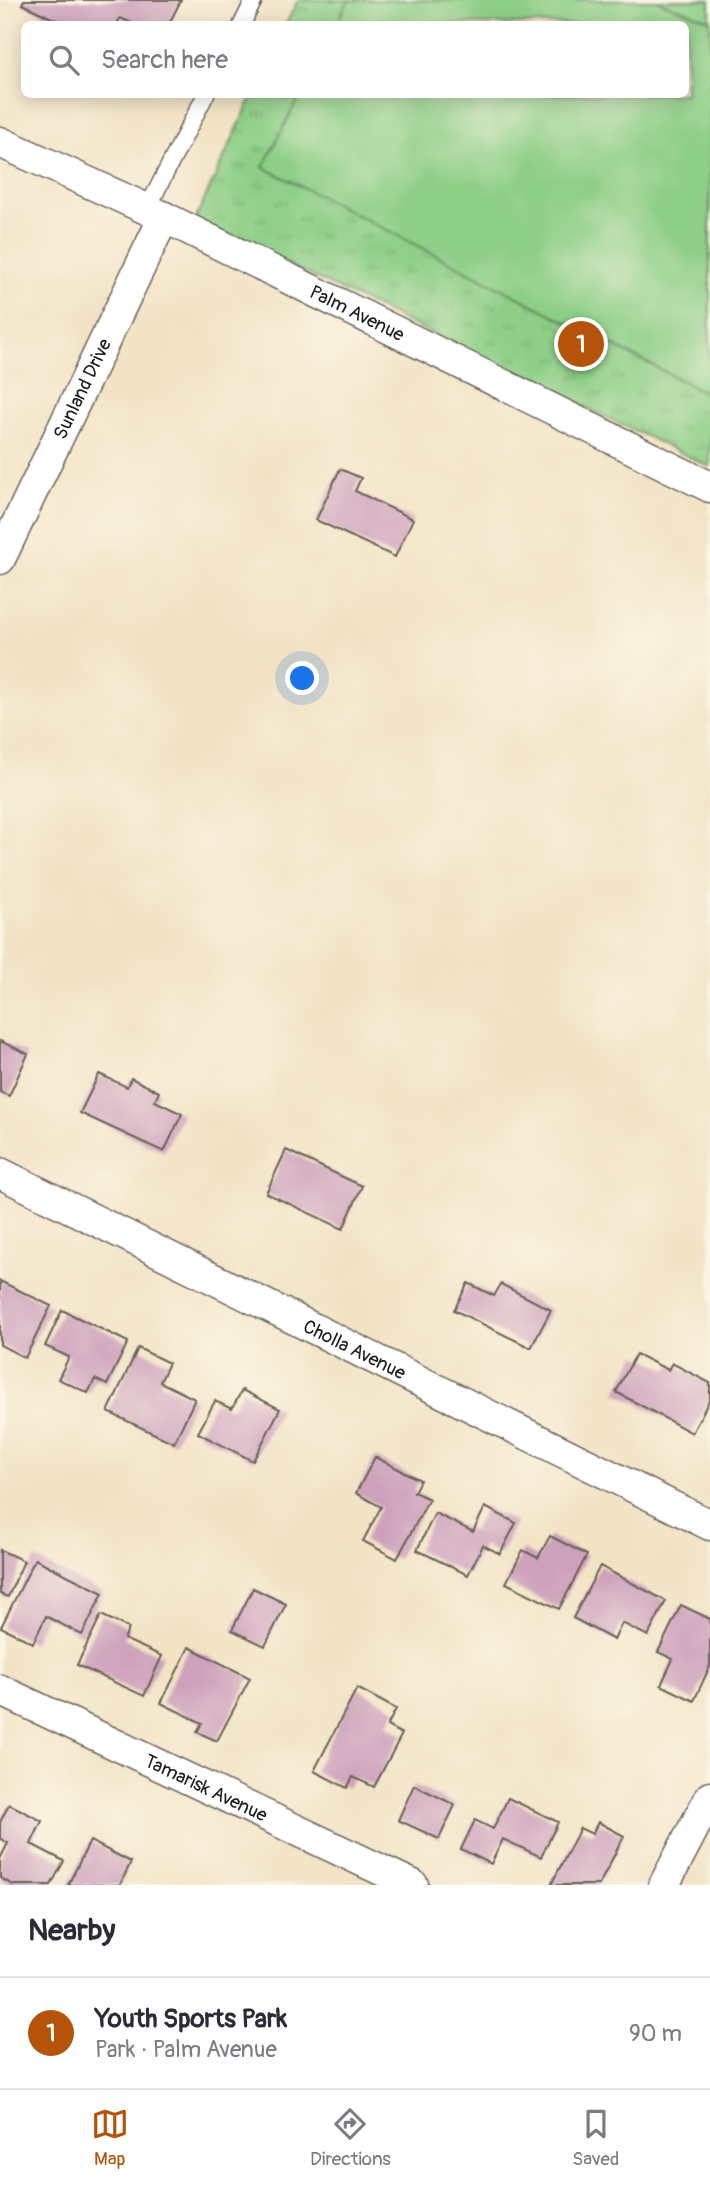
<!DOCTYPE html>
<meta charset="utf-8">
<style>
:root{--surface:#fff;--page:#f2f2f3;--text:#2b2b33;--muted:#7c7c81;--line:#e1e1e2;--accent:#b45309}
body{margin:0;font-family:Pangolin,sans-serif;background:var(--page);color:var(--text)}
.you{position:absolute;left:303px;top:679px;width:24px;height:24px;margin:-18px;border:5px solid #fff;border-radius:50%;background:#1a73e8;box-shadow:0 0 0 10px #1a73e833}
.badge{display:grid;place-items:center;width:46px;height:46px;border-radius:50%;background:var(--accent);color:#fff;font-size:23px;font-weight:700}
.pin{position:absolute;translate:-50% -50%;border:4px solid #fff;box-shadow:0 2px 7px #0006}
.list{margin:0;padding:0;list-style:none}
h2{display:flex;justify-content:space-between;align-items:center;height:91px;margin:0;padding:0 28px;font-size:30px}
h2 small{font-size:23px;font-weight:400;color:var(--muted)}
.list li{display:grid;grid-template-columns:46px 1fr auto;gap:21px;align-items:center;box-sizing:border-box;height:112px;padding:0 28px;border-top:2px solid var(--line)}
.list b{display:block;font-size:26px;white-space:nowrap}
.list p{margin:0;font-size:23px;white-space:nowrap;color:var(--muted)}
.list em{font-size:23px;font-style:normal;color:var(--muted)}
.icon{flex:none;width:38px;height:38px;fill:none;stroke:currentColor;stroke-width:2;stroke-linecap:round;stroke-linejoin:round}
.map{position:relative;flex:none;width:710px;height:1885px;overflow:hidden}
.search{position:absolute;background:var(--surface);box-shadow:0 4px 18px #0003;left:21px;right:21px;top:21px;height:77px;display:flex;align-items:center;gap:18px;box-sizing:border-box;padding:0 24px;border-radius:10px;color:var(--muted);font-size:26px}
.sheet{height:203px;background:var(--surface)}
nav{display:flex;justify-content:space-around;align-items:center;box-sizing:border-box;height:98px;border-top:2px solid var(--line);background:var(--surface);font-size:19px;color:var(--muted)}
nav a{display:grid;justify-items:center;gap:4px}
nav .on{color:var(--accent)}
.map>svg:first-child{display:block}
.grass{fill:url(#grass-tufts);stroke:#557652;stroke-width:2}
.pitch{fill:#8ecf87;stroke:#557652;stroke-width:2}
.building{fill:#cda1bc}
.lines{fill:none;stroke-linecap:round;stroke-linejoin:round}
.service-casing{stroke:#676257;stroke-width:19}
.minor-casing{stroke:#676257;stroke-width:33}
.service{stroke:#fff;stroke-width:16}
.minor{stroke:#fff;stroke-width:30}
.labels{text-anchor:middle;stroke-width:7;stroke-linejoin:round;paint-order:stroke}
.street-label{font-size:19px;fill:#1c1c1c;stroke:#fcf5e5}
</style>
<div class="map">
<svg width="710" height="1885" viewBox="0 0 710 1885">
<defs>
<pattern id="grass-tufts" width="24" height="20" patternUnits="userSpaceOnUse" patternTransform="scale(1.75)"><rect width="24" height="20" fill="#8ecf87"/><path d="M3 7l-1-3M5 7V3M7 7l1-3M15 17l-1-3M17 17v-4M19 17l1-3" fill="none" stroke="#7ab174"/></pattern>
</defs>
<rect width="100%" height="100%" fill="#fcf5e5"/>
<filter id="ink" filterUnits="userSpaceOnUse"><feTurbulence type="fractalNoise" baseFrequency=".0143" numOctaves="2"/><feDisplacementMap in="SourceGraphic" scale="14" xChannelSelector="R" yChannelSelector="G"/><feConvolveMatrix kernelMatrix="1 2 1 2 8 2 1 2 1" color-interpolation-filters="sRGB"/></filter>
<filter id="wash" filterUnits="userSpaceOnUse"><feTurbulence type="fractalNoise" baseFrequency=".00686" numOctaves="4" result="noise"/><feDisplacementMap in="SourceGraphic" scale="28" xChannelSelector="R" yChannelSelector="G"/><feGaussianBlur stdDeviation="1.57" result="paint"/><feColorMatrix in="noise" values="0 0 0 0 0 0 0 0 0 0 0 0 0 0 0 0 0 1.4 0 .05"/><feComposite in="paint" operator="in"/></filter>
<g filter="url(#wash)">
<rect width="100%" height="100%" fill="#f2e3c5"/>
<path class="grass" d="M298 0H710V467L195 220 253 95 686 94V24H286Z"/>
<path class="pitch" d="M349 0H655L710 20V395L263 167 300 95 686 94V24H336Z"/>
<g id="blocks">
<path class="building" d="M24 0H181L169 24H134L120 18 117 24H64L22 4Z
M340 469 361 478 355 491 413 519 395 557 316 520Z
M0 1041 28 1054 9 1096 0 1092Z
M99 1074 127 1087 131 1078 159 1092 155 1101 182 1114 164 1152 80 1113Z
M286 1150 362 1186 343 1229 266 1193Z
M0 1281 51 1306 25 1358 0 1345Z
M468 1283 494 1296 501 1284 551 1310 531 1348 454 1310Z
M62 1310 128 1342 107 1385 95 1379 88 1393 58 1379 69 1357 45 1346Z
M138 1348 169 1363 160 1382 195 1399 174 1443 108 1412Z
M636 1354 668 1370 672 1363 710 1383V1399L692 1433 616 1392Z
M242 1390 280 1409 253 1461 198 1433 215 1401 232 1409Z
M375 1457 420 1480 414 1492 429 1499 397 1559 363 1541 381 1507 356 1493Z
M485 1507 516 1523 500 1554 483 1545 468 1575 417 1550 435 1513 473 1532Z
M550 1536 587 1555 559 1609 506 1583 523 1550 538 1558Z
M0 1550 24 1561 8 1597 0 1594Z
M35 1559 103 1593 82 1635 46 1616 33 1643 1 1627Z
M600 1566 666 1601 648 1636 622 1623 614 1640 573 1618Z
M253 1588 286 1604 265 1646 232 1630Z
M681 1605 710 1619V1666L694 1701 661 1685 673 1659 658 1652Z
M101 1615 129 1628 124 1639 162 1656 144 1696 77 1665Z
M189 1647 250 1678 217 1741 197 1732 202 1723 161 1703Z
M357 1688 396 1709 387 1726 402 1734 374 1787 353 1777 347 1788 314 1771Z
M414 1785 455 1805 439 1839 398 1820Z
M508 1798 558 1822 541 1857 503 1839 491 1864 461 1849 475 1820 493 1829Z
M9 1804 42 1821 31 1844 64 1861 51 1885H13L0 1878V1859L8 1843 0 1838V1822Z
M598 1822 624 1836 599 1885H551L580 1828 592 1834Z
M90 1841 131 1862 120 1885H68Z"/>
</g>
</g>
<g filter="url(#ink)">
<use href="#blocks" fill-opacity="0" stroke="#676257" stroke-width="2"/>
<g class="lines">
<g class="service-casing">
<path id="service" d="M242 24 254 0
M147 209 206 94"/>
</g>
<g class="minor-casing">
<g id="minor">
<path id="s1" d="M0 142 164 217 710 487"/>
<path id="s2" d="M0 559 164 217"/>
<path id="s3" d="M0 1173 710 1525"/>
<path id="s4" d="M0 1690 413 1885"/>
<path d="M664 1885 710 1797"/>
</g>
</g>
<use href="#service" class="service"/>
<use href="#minor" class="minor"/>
</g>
</g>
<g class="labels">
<g class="street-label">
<text dy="7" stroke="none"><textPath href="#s1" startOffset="396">Palm Avenue</textPath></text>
<text dy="7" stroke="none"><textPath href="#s2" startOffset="189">Sunland Drive</textPath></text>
<text dy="7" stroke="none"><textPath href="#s3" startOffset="396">Cholla Avenue</textPath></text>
<text dy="7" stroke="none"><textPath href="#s4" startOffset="228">Tamarisk Avenue</textPath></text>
</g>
</g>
</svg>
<div class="you"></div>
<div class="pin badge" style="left:581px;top:344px">1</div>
<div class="search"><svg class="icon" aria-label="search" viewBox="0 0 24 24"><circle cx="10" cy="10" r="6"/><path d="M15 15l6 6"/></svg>Search here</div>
</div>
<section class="sheet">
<h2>Nearby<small></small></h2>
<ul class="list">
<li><span class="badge">1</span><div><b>Youth Sports Park</b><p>Park · Palm Avenue</p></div><em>90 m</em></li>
</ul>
</section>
<nav>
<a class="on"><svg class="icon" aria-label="map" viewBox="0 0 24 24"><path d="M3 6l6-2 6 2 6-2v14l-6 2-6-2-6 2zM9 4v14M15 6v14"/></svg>Map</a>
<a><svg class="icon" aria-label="directions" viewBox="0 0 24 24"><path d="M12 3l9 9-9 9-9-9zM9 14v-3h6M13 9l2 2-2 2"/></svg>Directions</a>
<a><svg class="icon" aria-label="saved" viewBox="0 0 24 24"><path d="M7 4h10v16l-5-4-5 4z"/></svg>Saved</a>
</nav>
